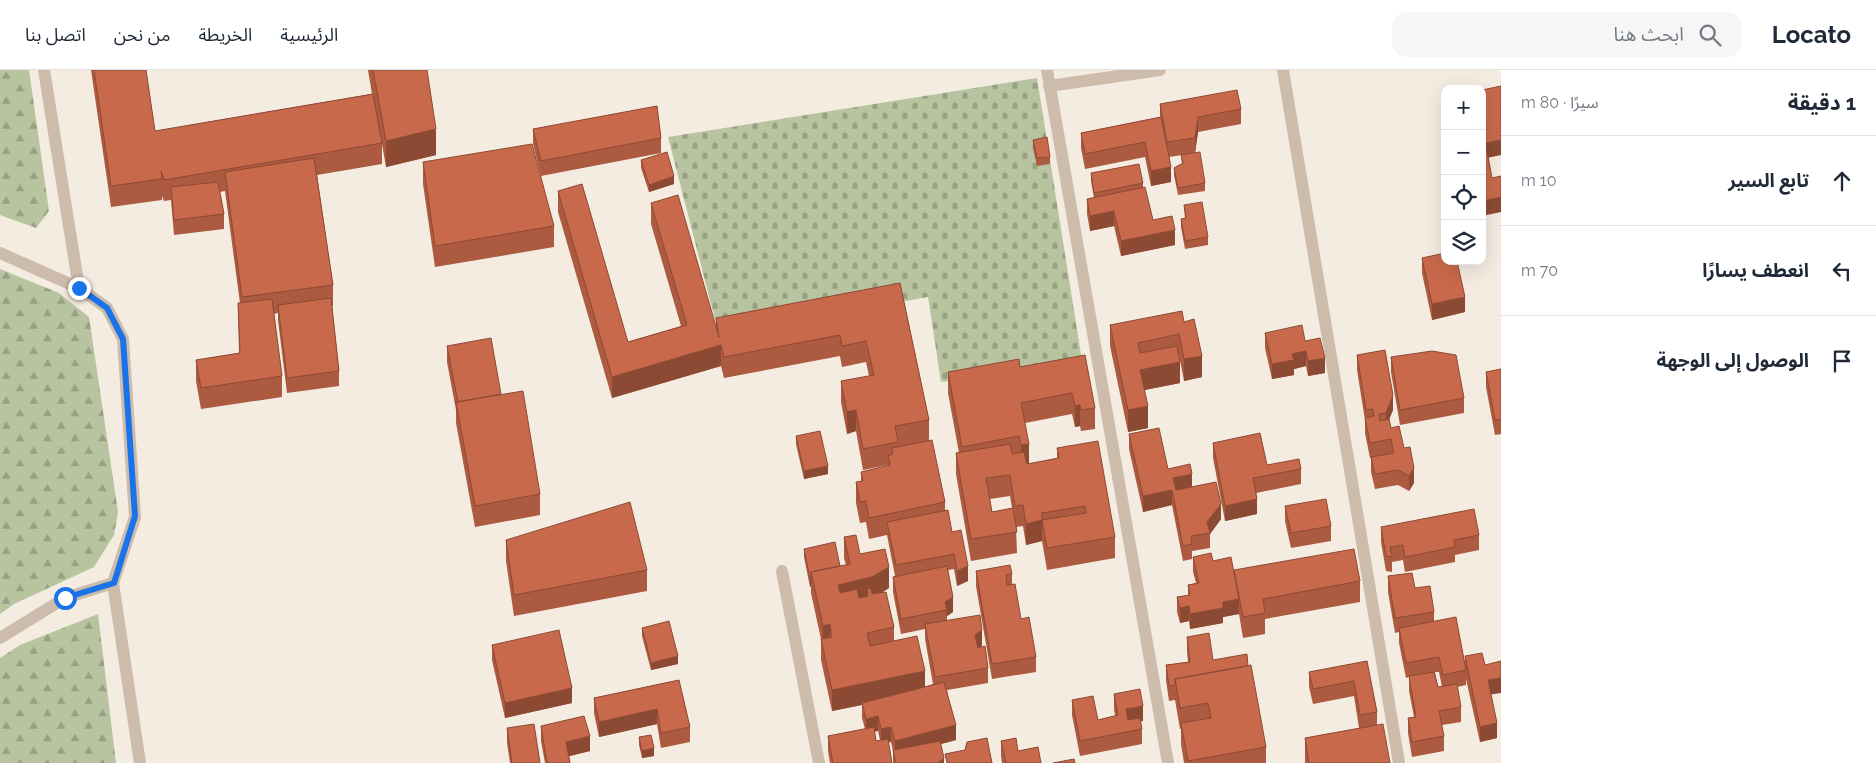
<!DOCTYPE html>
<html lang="ar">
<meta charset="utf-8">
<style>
:root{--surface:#fff;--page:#f6f6f7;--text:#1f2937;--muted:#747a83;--line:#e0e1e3}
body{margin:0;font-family:Raleway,"Noto Sans Arabic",sans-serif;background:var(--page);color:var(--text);direction:rtl}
.controls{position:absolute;right:15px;top:15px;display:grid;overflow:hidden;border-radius:10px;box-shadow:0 5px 20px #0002}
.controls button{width:45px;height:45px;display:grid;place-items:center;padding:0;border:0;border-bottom:1px solid var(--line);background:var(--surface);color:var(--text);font:25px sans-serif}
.stop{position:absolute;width:15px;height:15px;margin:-11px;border:4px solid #1a73e8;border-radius:50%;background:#fff}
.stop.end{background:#1a73e8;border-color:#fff;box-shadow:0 1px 5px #0008}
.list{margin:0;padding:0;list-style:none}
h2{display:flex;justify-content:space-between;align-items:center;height:65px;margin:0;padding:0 20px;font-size:21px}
h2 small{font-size:16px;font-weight:400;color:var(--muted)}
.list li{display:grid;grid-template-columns:32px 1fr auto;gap:15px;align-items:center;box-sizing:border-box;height:90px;padding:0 20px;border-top:1px solid var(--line)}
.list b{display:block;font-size:19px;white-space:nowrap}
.list em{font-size:16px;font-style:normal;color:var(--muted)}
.icon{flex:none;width:28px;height:28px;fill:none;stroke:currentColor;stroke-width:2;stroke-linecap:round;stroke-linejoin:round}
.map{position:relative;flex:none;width:1501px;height:693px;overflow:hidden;direction:ltr}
header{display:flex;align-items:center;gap:30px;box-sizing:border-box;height:70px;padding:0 25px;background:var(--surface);border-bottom:1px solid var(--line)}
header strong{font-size:24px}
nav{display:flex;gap:28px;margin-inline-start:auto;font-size:18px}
.search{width:350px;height:45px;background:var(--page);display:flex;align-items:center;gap:12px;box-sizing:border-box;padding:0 18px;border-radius:15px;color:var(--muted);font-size:19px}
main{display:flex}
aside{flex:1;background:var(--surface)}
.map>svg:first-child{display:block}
.forest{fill:url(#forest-firs)}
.cemetery{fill:url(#cemetery-stones)}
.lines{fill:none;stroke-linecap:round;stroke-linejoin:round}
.minor{stroke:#cdbbac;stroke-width:12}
.wall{fill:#ac5a40;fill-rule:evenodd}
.shaded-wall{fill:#8c4a34}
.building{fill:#c8694b;stroke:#8c4a34;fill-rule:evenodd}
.route{stroke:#1a73e8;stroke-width:6}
</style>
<header>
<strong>Locato</strong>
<div class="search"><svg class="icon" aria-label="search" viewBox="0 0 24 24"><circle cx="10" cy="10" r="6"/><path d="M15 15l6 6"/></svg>ابحث هنا</div>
<nav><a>الرئيسية</a><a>الخريطة</a><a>من نحن</a><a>اتصل بنا</a></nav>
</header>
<main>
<aside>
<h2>1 دقيقة<small>سيرًا · 80 m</small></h2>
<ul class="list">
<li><svg class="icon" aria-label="ahead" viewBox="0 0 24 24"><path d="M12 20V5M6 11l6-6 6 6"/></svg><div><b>تابع السير</b></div><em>10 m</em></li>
<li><svg class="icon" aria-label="left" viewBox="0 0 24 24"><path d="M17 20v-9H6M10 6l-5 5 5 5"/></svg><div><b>انعطف يسارًا</b></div><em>70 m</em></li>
<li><svg class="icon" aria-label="arrive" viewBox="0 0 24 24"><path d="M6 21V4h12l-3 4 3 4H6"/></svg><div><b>الوصول إلى الوجهة</b></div></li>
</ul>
</aside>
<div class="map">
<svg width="1501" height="693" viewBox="0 0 1501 693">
<defs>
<pattern id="forest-firs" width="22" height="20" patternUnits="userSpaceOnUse" patternTransform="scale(1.25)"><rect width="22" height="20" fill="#b8c4a0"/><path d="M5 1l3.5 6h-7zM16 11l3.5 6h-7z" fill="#97a083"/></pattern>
<pattern id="cemetery-stones" width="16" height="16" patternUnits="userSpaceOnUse" patternTransform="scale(1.25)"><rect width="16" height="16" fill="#b8c4a0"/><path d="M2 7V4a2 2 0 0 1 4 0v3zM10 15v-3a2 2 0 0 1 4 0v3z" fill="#97a083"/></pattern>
</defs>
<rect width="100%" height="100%" fill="#f4ebe1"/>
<path class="forest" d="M0 0H29L49 141 36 158 0 145Z
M0 199 59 223 89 247 118 442 114 465 94 497 14 534 0 544Z
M98 544 116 693H0V588L20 575Z"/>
<path class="cemetery" d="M1037 8 1082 291 941 312 928 227 719 265 668 67Z"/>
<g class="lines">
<path class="minor" d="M44 0 79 218
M1047 0 1168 693
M1283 0 1399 693
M1049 16 1160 0
M0 183 79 218 107 238 123 269 135 447 113 513 65 528 0 568
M782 501 819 693
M113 513 140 693"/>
</g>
<path class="wall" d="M91 0H146L155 61 372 24 368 0H427L436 85 386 97 382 74V94L317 105 333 215V236H332L339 301V316L287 323 278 250V243L274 244 282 306V327L201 339 196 311V290L239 283 238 233H240L225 121 220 122 224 144V159L174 165 171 130 164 131 162 126V130L111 137Z
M1160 34 1241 39V54L1198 62 1195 83 1169 87 1171 112 1151 116 1145 87 1085 99 1081 78V63L1160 47Z
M533 59 661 68V83L541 106 533 74Z
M1033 70 1050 87V94L1037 96 1033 78Z
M1181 85 1205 113V121L1178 125 1174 105V98L1182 94Z
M641 90 674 114 649 122 641 98Z
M423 92 554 156V177L435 197 423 114Z
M1091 103 1143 113V117L1153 150 1175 175 1121 186 1114 156 1090 161 1087 144V129L1094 128 1091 111Z
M558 121 628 272 681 256 651 154V133L716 257V248L900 213 929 350V371L945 432V440L968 511 957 516 954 499 948 500 953 542 947 546V550L982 576 979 577 988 598V613L947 620 956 670 941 674 944 693H893V681L891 672H888L892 693H830L828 681V666L865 659 862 648V635L832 641 821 590V569L811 523V516L810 517 804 487V479L840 496 846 495 844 488V467L889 518 882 522 894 557V571L925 617 933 614 925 569V559L901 564 893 522V507L895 506 887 465 869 469 866 452 860 453 856 433V412L861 411V402L888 396V395L863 400 856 361 847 364 841 332V311L869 306 866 292 842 297 840 286 724 308 721 296 612 328 558 142ZM874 661H878L880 670 876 671Z
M1184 135 1208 167V175L1185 179 1181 157V149H1185Z
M1422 188 1465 242 1432 250 1422 203Z
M1184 252 1202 307 1184 311 1179 285 1180 313 1144 320 1148 358 1128 362 1110 276V255Z
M1265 263 1305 271 1325 303 1308 306 1306 296 1294 299V305L1272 309 1265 278Z
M447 276 501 324 540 424V445L475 457 456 353V340L447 292Z
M1085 285 1095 338V359L1081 361 1080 356 1075 357 1072 344 1025 353 1029 394 1057 388V378L1115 467V488L1047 500 1042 471 1026 475 1023 456 1016 457 1017 483 971 491 956 404V383H959L948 323V302L1020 297ZM1010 426 1012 438 992 442 990 429Z
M1357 285 1393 340 1389 349 1391 358 1414 413 1409 421 1398 415 1375 419 1371 402V388H1370L1365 363V350L1357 300Z
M1391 287 1464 328V343L1400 355 1391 302Z
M1501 299V364L1495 365 1486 317V302Z
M1129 364 1168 399 1192 417 1221 449 1210 464V478L1192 481V489L1183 491 1172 435 1143 442 1129 379Z
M796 366 828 404 804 409 796 374Z
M1213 373 1267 395 1301 399V414L1256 423 1257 444 1225 451 1213 388Z
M1285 436 1331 456V471L1291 478 1285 451Z
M1381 457 1479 465V480L1455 485V492L1405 502 1403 490 1392 492V502L1386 501 1381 472Z
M506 470 647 500V521L514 546 506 491Z
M1193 487 1213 491 1234 506V500L1360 511V532L1265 549V564L1243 568 1239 544 1223 547V553L1190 559 1189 551 1180 553 1177 542V527L1188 525V515L1196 513 1193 502Z
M976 501 1012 504V515L1021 549 1036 587V602L992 609 976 516Z
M1388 506 1415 518 1434 542V551L1465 592V586L1491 625 1497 668 1480 672 1466 609V615L1457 617 1461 637V652L1442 655 1444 666V681L1412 687 1408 663V648L1414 647 1409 621V607L1406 608 1399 573V562L1395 563 1388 522ZM1435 602H1439L1442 617H1438Z
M642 558 678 594 651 600 642 566Z
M1187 567 1213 590 1248 596 1266 677V693H1184L1181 674V659H1180L1175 630 1169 631 1166 610V595L1188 592 1187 582Z
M492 575 572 633 505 648 492 590Z
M1367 591 1377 642V655L1390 693H1305V668L1359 658 1354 626 1313 634 1309 617V602Z
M679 610 690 657V672L661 678 657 654 599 667 594 643V628Z
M1114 624 1143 651H1140L1142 659V674L1080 686 1072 645V630L1098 650 1115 646 1114 639Z
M541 656 590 681 569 686 570 693H545L541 671Z
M507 658 540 693H510L507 673Z
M639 667 654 686 642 688 639 675Z
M1001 671 1018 681 1041 693H1002L1001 686Z"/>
<path class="shaded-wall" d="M1198 47V62L1195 83V68Z
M436 59V85L386 97V71Z
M1501 70V85L1482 89V74Z
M1171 97V112L1151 116V101Z
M674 106V114L649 122V115Z
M1501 127V142L1482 146V131Z
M1114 141V156L1090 161V146Z
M1175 160V175L1121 186V171Z
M1465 227V242L1432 250V234Z
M721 275V296L612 328V307Z
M1306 281V296L1294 299V305L1272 309V294L1292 284Z
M1202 286V307L1184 311V289Z
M1325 288V303L1308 306V291Z
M1180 292V313L1140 321V300Z
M1393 325V340L1386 358V343Z
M1080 335V356L1075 357V336Z
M1148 336V358L1128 362V340Z
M856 340V361L847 364V342Z
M1029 374V395L1021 397V375Z
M828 396V404L804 409V401Z
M1414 398V413L1409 421V406Z
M1192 404V419L1173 423V408Z
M1172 420V435L1143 442V426Z
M1257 429V444L1225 451V436Z
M1221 434V449L1210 464 1207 452Z
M1042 450V471L1026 475V454Z
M968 496V511L957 516V501Z
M889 497V518L872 529 867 519V530L838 536V515Z
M810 509H811V516L810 517Z
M953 527V542L947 546 945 532Z
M1239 529V544L1223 547V553L1190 559V544L1223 532Z
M1189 536V551L1180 553V538Z
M830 554V576L823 577V556Z
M982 560V576L975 580V565Z
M678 586V594L651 600V593Z
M925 601V622L832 641V620Z
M1501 608V623L1488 625V610Z
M572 618V633L505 648V633Z
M1143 636V651L1126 654V639Z
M657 639V654L599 667V652Z
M878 646V661L866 664V649Z
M1497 653V668L1480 672V657Z
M956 655V670L895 686V671Z
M891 657V672L881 674V659Z
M590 666V681L566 687V672Z
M654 678V686L642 688V681Z
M944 688V693H938Z"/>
<path class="building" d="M94 0H146L155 61 373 24 382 73 164 110 161 101 162 109 111 116Z
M373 0H427L436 59 386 71Z
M1501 16V70L1482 74V20Z
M1237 20 1241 39 1198 47 1195 68 1167 72 1160 34Z
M657 36 661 68 541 91 533 59Z
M1161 47 1171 97 1151 101 1145 72 1085 84 1081 63Z
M1047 67 1050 87 1037 88 1033 70Z
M532 74 554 156 435 176 423 92Z
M1487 81 1492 108 1501 106V127L1482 131V82Z
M667 82 674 106 649 115 641 90Z
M1200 82 1205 113 1178 118 1174 98 1183 93 1181 85Z
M314 88 333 215 242 227 225 102Z
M1139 94 1143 113 1094 123 1091 103Z
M218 112 224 144 174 150 171 117Z
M582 114 628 272 687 255 651 133 678 125 719 267 716 248 900 213 929 350 895 356 898 372 863 379 856 340 847 342 841 311 874 305 866 271 842 276 840 265 724 287 721 275 612 307 558 121Z
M1145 117 1153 150 1172 146 1175 160 1121 171 1114 141 1090 146 1087 129Z
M1202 132 1208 167 1185 171 1181 149 1186 148 1184 135Z
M1445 183V191H1457L1465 227 1432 234 1422 188Z
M331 228 339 301 287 308 278 235Z
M272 229 282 306 201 318 196 290 240 283 238 233Z
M1182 241 1184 252 1194 249 1202 286 1184 289 1179 264 1138 273 1140 283 1177 276 1180 292 1140 300 1148 336 1128 340 1110 255Z
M1302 255 1305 271 1320 268 1325 288 1308 291 1306 281 1292 284 1294 290 1272 294 1265 263Z
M491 268 501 324 458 332 447 276Z
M1385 280 1393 325 1386 343 1379 344 1380 351 1389 349 1391 358 1399 356 1404 378 1410 377 1414 398 1409 406 1398 400 1375 404 1371 387 1394 383 1391 369 1370 373 1365 348 1374 346 1373 339 1366 340 1357 285Z
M1432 281 1456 285 1464 328 1400 340 1391 287Z
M1085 285 1095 338 1081 340 1080 335 1075 336 1072 323 1021 333 1029 374 1021 375 1019 366 962 377 948 302 1019 289 1020 297Z
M1501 299V349L1495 350 1486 302Z
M523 321 540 424 475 436 456 332Z
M1159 358 1168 399 1190 394 1192 404 1173 408 1176 420 1216 412 1221 434 1207 452 1210 463 1191 466 1192 474 1183 476 1172 420 1143 426 1129 364Z
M820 361 828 396 804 401 796 366Z
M1260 363 1267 395 1299 389 1301 399 1253 408 1257 429 1225 436 1213 373Z
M932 370 945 432 869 448 866 431 860 432 856 412 863 411 861 402 890 395 888 386 893 384 892 378Z
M1098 371 1115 467 1047 478 1042 450 1026 454 1023 435 1015 436 1010 405 986 408 992 442 1013 438 1017 462 971 469 956 383 1010 374 1012 384 1024 382 1027 394 1059 388 1057 378ZM1085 436 1086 443 1042 450V443Z
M1326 429 1331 456 1291 463 1285 436Z
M630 432 647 500 514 525 506 470Z
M1474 439 1479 465 1454 470 1455 477 1405 487 1403 475 1390 477 1392 487 1386 486 1381 457Z
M948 440 952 462 961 460 968 496 957 501 954 484 896 495 887 452Z
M856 465 860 484 885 479 889 497 872 507 838 515 840 523 857 519 859 528 868 526 867 519 871 518 872 524 886 522 894 557 867 563 870 576 917 566 925 601 832 620 821 569 832 567 830 554 823 556 811 502 850 494 844 467Z
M835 472 840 496 811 502V509H810L804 479Z
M1354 479 1360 511 1263 529 1265 543 1243 547 1234 500Z
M1211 483 1213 491 1231 487 1239 529 1223 532V538L1190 544 1189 536 1180 538 1177 527 1190 525 1188 515 1199 513 1193 487Z
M1010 495 1012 504 1006 505 1007 515 1015 514 1021 549 1029 547 1036 587 992 594 976 501Z
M947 496 953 527 945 532 947 540 901 549 893 507Z
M1412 503 1415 518 1430 516 1434 542 1395 548 1388 506Z
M980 545 982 560 975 565 978 578 985 576 988 598 935 607 925 554Z
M1456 547 1466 600 1443 605 1439 587 1406 593 1399 558Z
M669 551 678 586 651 593 642 558Z
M559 560 572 618 505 633 492 575Z
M1209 563 1213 590 1247 584 1248 596 1175 609V615L1169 616 1166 595 1190 592 1187 567Z
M1482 583 1485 595 1501 591V608L1488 610 1497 653 1480 657 1465 586Z
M1367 591 1377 642 1360 645 1354 611 1313 619 1309 602Z
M1251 595 1266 677 1188 691 1181 653 1211 648 1208 633 1180 638 1175 609Z
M1434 602 1438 617 1457 614 1461 637 1439 641 1444 666 1412 672 1408 648 1416 647 1409 606Z
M679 610 690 657 661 663 657 639 599 652 594 628Z
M944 612 956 655 895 671 891 657 881 659 878 646 866 649 862 633Z
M1140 619 1143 636 1126 639 1128 650 1140 648 1142 659 1080 671 1072 630 1093 626 1098 650 1118 645 1114 624Z
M584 646 590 666 566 672 570 693H547L541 656Z
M534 654 540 693H512L507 658Z
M1383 654 1390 693H1309L1305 668Z
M874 657 876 671 888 669 892 693H833L828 666Z
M651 665 654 678 642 681 639 667Z
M987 668 992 693H947L945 684 965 680 967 672Z
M1016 668 1018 681 1038 677 1041 693H1006L1001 671Z
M940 671 944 688 938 693H896L893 680Z
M1074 689 1075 693H1053Z"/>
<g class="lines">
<path class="route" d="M65 528 114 513 135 446 123 269 107 238 79 218"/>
</g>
</svg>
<div class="controls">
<button>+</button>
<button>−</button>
<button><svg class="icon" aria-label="locate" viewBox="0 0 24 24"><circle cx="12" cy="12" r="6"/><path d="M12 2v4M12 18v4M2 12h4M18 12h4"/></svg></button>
<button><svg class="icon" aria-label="layers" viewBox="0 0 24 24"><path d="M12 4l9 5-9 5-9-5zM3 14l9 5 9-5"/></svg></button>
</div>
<div class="stop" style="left:65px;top:528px"></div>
<div class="stop end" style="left:79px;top:218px"></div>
</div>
</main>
